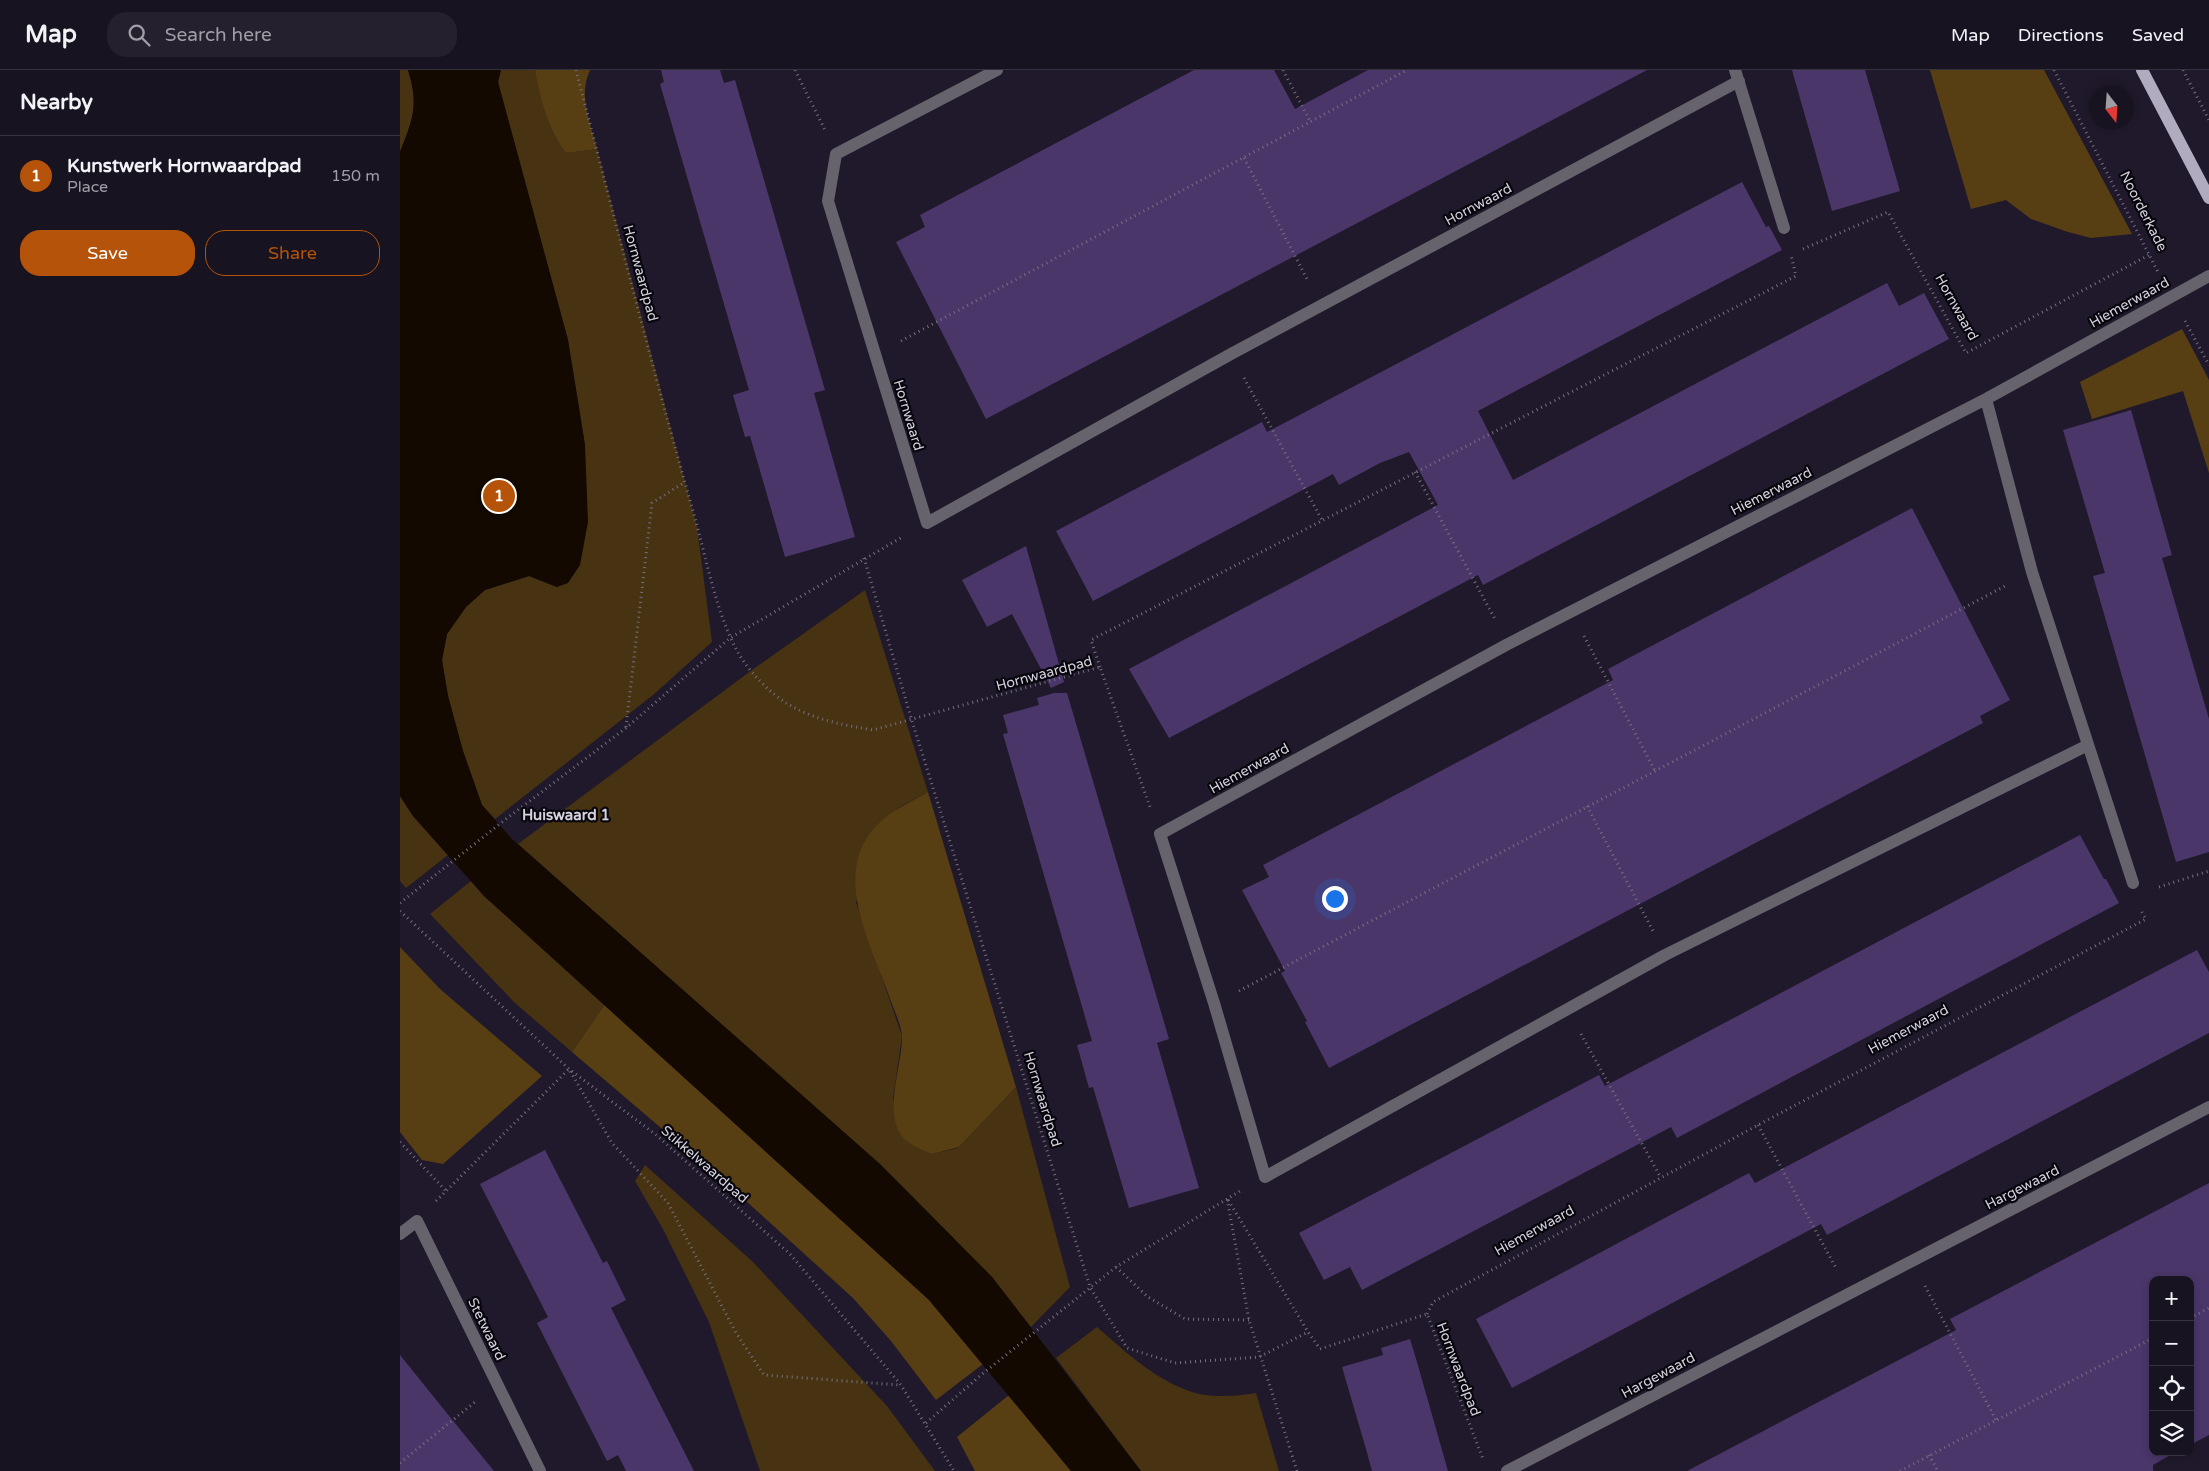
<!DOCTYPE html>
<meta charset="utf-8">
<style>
:root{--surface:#181320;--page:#25202d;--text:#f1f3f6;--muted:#9f9ea5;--line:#36323e;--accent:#b45309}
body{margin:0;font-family:"Varela Round",sans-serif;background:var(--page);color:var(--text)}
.controls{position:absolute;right:15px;bottom:15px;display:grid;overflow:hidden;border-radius:10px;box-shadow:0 2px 8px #0003}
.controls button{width:45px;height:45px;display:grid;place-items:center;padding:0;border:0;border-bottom:1px solid var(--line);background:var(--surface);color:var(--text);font:25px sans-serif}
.compass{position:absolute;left:1689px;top:15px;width:45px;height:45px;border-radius:50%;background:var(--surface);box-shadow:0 2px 8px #0003;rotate:163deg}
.you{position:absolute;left:934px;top:828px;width:18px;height:18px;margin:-12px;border:4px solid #fff;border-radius:50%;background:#1a73e8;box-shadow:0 0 0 8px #1a73e833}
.badge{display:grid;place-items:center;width:32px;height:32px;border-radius:50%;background:var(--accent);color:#fff;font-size:16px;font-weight:700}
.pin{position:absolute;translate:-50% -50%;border:2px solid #fff;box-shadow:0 1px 5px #0006}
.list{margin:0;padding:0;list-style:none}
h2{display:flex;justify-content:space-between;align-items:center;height:65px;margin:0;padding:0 20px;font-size:21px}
h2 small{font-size:16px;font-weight:400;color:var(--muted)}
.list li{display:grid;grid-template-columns:32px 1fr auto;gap:15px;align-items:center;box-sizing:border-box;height:80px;padding:0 20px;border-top:1px solid var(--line)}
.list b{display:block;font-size:19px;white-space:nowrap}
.list p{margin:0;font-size:16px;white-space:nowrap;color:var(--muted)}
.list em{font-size:16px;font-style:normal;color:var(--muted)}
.actions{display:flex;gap:10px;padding:15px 20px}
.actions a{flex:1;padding:11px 0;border:1px solid var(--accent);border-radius:20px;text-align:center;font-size:18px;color:var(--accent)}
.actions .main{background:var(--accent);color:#fff}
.icon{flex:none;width:28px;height:28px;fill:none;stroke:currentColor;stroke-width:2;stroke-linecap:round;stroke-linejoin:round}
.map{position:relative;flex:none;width:1809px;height:1401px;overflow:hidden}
header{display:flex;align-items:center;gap:30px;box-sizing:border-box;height:70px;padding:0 25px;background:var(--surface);border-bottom:1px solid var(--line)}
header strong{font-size:24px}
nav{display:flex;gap:28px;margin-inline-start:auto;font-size:18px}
.search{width:350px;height:45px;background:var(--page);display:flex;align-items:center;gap:12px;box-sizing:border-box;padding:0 18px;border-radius:20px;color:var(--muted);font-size:19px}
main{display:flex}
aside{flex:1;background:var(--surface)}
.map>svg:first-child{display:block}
.green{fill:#473311}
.forest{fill:#583f13}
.water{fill:#130900}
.building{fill:#4a3669}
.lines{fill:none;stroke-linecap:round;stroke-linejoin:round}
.path{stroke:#75707f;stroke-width:3;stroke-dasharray:1 4;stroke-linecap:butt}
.minor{stroke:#66636d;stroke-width:12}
.major{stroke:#b1abbf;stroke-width:12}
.labels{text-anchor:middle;stroke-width:4.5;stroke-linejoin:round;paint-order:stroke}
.street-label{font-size:14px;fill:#d5d1dd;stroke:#08060d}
.neighbourhood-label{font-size:15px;font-weight:bold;fill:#d5d1dd;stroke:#08060d}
</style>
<header>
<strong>Map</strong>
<div class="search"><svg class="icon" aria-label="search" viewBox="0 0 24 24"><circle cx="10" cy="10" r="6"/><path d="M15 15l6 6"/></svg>Search here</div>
<nav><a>Map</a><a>Directions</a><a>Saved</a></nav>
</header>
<main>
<aside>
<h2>Nearby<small></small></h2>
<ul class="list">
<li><span class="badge">1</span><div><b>Kunstwerk Hornwaardpad</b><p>Place</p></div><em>150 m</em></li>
</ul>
<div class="actions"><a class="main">Save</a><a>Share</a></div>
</aside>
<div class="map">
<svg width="1809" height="1401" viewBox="0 0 1809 1401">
<rect width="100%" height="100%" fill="#20192b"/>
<path class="green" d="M0 0H8C19 35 13 49 0 82Z
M101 0H135C142 29 147 59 166 83L197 79 297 457 312 572 253 625 95 749 82 735 63 681 48 626 42 590 47 564 66 537 85 520 129 506 157 517 185 375 168 270 98 12Z
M465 520 528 722 498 738 456 832 502 966 493 1029 532 1084 558 1078 616 1017 670 1217 631 1257 592 1207 481 1095 118 774 352 600Z
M0 726 13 746 48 785 6 818 0 811Z
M71 811 84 826 205 934 172 982 115 933 30 844Z
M245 1095 353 1192 487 1336 535 1401H360L309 1252 263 1159 235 1111Z
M697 1257C727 1283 756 1311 795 1323 815 1328 837 1326 856 1323L879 1401H741L656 1288Z"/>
<path class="forest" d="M190 0C178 26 190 52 197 79L166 83C148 60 140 28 135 0Z
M1530 0H1644L1732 164 1691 168 1668 162 1631 149 1606 130 1571 139Z
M1782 259 1809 310V403L1783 321 1692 349 1680 312Z
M528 722 616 1017 559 1077 532 1084C524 1080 515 1077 508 1072 479 1051 503 995 502 966 501 953 492 936 488 923 470 873 431 802 477 755 491 741 510 732 528 722Z
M0 877 40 919 142 1006 43 1094 22 1090 0 1062Z
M205 934 488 1190 529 1230 583 1294 536 1330 491 1271 453 1228 336 1122 172 982Z
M609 1325 671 1401H575L557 1367Z"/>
<path class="water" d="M8 0H101L98 12 168 270 185 375 188 452 180 495 168 513 157 517 129 506 85 520 66 537 47 564 42 590 48 626 63 681 82 735 112 769 481 1095 592 1207 741 1401H671L529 1230 84 826 13 746 0 726V82C13 49 19 35 8 0Z"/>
<path class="building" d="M261 0H320L324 13 335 10 425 320 414 323 455 467 385 487 350 366 345 367 333 325 349 320 260 14 264 12Z
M794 0H874L895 39 968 0H1247L586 349 496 172 525 157 520 145Z
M1392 0H1465L1500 121 1432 141Z
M1342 112 1366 157 1369 156 1382 180 1078 341 1113 410 1487 213 1499 236 1524 223 1549 269 1083 515 1078 505 769 668 729 599 1038 435 1009 382 980 393 939 415 933 404 693 531 656 461 862 352 867 362Z
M1731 340 1772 485 1762 488 1809 649V782L1776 792 1693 506 1705 503 1663 360Z
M1512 438 1610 630 1580 646 1583 653 929 998 905 952 907 951 881 903 885 901 842 820 869 807 863 795 1213 610 1208 599Z
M626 476 664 612 651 618 612 544 587 557 562 510Z
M654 623H667L769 969 757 973 799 1118 729 1138 693 1017 689 1018 677 975 692 971 603 664 608 663 603 645 639 635 637 628Z
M1680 765 1704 809H1706L1719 833 1277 1068 1271 1057 962 1220 950 1197 924 1210 899 1163 1199 1005 1205 1016Z
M1797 880 1809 902V963L1427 1165 1421 1154 1112 1318 1076 1249 1349 1103 1355 1113Z
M145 1080 203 1193 207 1191 226 1230 211 1238 294 1401H226L218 1385 207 1391 137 1253 148 1247 80 1114Z
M1809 1113V1365L1790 1375V1210H1753V1382H1776L1753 1395V1401H1287L1556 1260 1550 1249Z
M1010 1269 1017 1292 1048 1401H972L966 1379 942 1297 983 1285 981 1278Z
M0 1285 50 1347 94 1401H0Z"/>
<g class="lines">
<path class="path" d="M176 0C215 149 252 299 295 448 307 491 320 562 347 596 383 642 418 651 473 660L700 597 750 737
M395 0 425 60
M883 0 910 51
M1654 0 1759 204
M1783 0 1809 50
M844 88 908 211
M1403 179 1488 142 1566 283 1749 185
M1785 251 1809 295
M501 271 1007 0
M844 308 922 450
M1015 402 1096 551
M464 488 512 651 690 1217 727 1278 775 1293 859 1287 908 1262 920 1279 1027 1244 1083 1389
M1184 566 1255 701
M700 597 691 570 1396 206 1391 185
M226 657 252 433 285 412
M1187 736 1253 861
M1759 817 1809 801
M0 833 106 749 226 658 330 568 504 466
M0 841 169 999 255 1064 390 1184 501 1315 554 1401
M839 921 1607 515
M1181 964 1261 1108
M1358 1055 1437 1200
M0 1072 46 1121
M36 1131 169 999 212 1073 268 1133 336 1263 364 1305 500 1315
M716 1197 748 1227 785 1249 849 1250
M1525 1216 1596 1350
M1027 1244 1033 1232 1358 1055 1746 849 1740 839
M1790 1248 1809 1238
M526 1353 581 1305 716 1197 840 1121
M1529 1385 1538 1401
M0 1393 75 1332
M897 1401 849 1250 827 1128 908 1262
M1500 1401 1753 1268"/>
<path class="minor" d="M597 0 436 84 428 131 527 453 831 284 1339 11
M1335 0 1384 158
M1586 329 1632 502 1733 813
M1688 675 1265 885 865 1107 814 933 760 764 1108 574 1586 329 1809 206
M0 1164 17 1151 140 1401
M1107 1401 1809 1037"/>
<path class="major" d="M1742 0 1809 128"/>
</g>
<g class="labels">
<g class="street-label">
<text transform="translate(1078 134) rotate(-28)" y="5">Hornwaard</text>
<text transform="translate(1744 141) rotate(63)" y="5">Noorderkade</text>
<text transform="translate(241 203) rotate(75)" y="5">Hornwaardpad</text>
<text transform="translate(1729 232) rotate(-29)" y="5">Hiemerwaard</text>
<text transform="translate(1557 237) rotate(61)" y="5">Hornwaard</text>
<text transform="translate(509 345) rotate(73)" y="5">Hornwaard</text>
<text transform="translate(1371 421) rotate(-27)" y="5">Hiemerwaard</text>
<text transform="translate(644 603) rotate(-15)" y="5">Hornwaardpad</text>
<text transform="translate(849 698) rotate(-29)" y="5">Hiemerwaard</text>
<text transform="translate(1508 959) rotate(-28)" y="5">Hiemerwaard</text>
<text transform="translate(643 1029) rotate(73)" y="5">Hornwaardpad</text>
<text transform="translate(305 1094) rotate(41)" y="5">Stikkelwaardpad</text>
<text transform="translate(1622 1117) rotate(-27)" y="5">Hargewaard</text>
<text transform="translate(1134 1160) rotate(-29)" y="5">Hiemerwaard</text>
<text transform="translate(87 1259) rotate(64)" y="5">Stetwaard</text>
<text transform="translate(1059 1299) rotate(69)" y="5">Hornwaardpad</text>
<text transform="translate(1258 1305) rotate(-28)" y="5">Hargewaard</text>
</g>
<g class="neighbourhood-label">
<text x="166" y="750">Huiswaard 1</text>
</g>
</g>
</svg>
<div class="controls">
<button>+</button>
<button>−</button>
<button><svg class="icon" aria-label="locate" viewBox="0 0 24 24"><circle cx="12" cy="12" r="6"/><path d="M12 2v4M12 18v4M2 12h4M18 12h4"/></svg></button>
<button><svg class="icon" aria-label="layers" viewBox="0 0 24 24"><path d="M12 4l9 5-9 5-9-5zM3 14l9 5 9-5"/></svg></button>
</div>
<svg class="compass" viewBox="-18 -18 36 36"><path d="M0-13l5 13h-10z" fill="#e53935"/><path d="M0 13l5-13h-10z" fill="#9f9ea5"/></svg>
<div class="you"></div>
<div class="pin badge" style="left:99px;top:426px">1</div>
</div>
</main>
